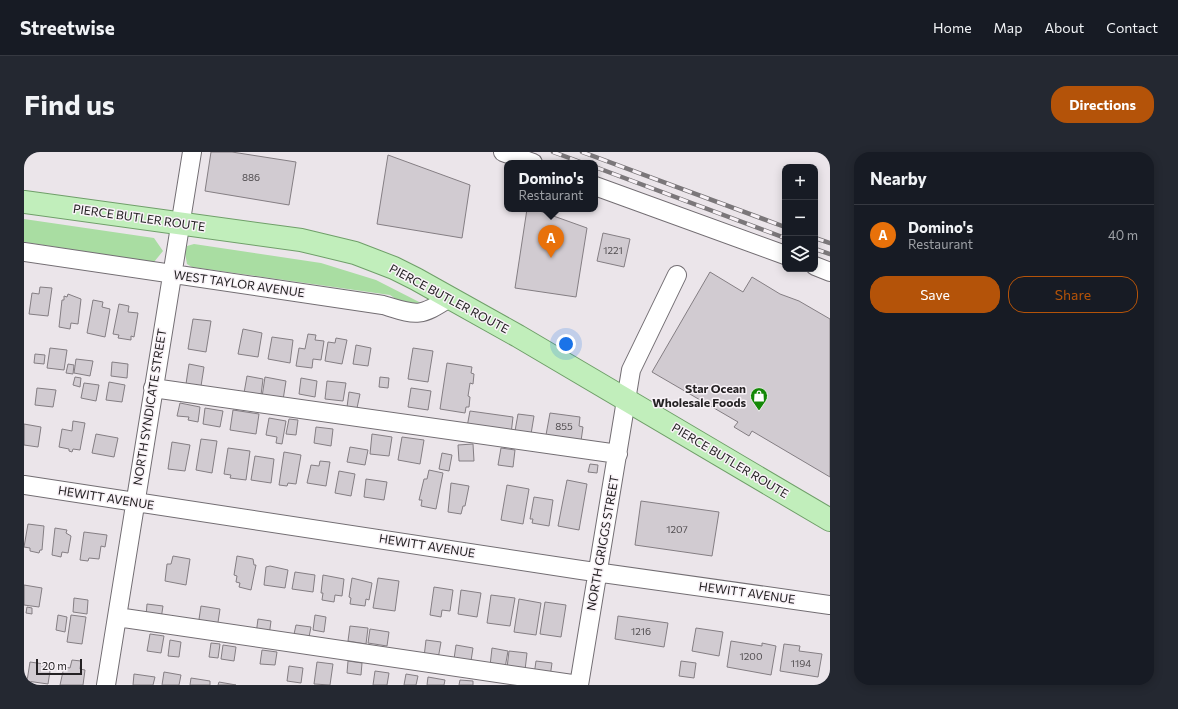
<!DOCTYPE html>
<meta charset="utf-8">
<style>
:root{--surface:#171b24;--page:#242831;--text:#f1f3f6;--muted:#9ea1a6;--line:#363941;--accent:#b45309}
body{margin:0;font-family:Commissioner,sans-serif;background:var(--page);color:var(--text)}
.controls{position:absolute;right:12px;top:12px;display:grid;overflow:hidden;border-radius:8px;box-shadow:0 2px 10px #0003}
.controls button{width:36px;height:36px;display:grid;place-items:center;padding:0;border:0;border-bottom:1px solid var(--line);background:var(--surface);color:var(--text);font:20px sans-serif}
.scale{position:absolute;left:12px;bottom:10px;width:46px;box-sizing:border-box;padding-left:4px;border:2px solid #252224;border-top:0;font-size:11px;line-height:14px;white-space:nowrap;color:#252224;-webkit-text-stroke:3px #f8f2f7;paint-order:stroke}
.you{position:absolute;left:542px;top:192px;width:14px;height:14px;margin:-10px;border:3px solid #fff;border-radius:50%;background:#1a73e8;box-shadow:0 0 0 6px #1a73e833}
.badge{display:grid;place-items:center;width:26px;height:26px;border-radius:50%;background:var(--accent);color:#fff;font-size:13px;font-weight:700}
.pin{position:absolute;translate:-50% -33px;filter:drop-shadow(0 1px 2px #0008)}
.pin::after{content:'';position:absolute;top:21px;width:14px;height:12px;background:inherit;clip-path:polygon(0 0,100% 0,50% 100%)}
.popup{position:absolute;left:480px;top:8px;width:94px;height:52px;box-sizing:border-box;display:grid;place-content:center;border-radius:8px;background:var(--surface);filter:drop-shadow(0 1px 3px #0005);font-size:13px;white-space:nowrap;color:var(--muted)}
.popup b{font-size:15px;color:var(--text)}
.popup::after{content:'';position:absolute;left:50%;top:100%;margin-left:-8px;border:8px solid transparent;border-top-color:var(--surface)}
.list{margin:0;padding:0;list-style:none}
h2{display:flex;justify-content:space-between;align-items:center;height:52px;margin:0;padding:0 16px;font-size:17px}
h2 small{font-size:13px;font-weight:400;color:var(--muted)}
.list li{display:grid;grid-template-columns:26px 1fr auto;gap:12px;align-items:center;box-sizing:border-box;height:60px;padding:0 16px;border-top:1px solid var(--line)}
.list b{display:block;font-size:15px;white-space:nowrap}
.list p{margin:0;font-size:13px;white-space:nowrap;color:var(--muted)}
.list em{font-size:13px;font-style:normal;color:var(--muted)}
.actions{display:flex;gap:8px;padding:12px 16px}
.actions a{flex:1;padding:9px 0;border:1px solid var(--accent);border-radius:16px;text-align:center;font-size:14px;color:var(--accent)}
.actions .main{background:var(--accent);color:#fff}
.icon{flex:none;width:22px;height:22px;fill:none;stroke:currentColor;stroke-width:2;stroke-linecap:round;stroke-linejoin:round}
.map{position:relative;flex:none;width:806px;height:533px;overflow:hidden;border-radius:16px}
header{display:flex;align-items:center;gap:24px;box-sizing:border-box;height:56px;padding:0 20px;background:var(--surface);border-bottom:1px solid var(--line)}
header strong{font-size:19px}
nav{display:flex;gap:22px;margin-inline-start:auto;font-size:14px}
.intro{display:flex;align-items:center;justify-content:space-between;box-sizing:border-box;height:96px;padding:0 24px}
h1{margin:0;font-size:28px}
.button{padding:10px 18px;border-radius:16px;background:var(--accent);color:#fff;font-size:14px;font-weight:700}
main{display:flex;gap:24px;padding:0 24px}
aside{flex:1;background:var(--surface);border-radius:16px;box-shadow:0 2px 10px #0003}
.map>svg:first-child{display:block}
.green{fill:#a9dda2}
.building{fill:#d1cbd1;stroke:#847e83}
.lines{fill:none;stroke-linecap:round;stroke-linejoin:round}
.minor-casing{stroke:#736e73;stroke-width:20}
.major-casing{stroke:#6f9f69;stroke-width:24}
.minor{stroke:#fff;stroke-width:18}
.major{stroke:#c1eebb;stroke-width:22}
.rail-casing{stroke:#7b777a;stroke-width:4.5}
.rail{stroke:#f8f2f7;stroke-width:3;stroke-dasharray:9;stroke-linecap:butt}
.labels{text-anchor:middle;stroke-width:3;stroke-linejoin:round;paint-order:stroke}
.number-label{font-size:10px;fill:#504c4f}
.street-label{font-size:12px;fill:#252224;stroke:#f8f2f7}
.poi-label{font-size:12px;font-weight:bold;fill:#252224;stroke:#f8f2f7;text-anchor:end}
</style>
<header>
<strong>Streetwise</strong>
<nav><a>Home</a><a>Map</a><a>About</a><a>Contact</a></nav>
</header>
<div class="intro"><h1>Find us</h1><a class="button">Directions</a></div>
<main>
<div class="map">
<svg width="806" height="533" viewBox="0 0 806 533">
<rect width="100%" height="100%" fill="#ebe5ea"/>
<path class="green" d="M0 67 130 86 139 99 130 110 0 90Z
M170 92 297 111 352 128 399 152 382 154 366 143 168 115 163 112 161 101 163 94Z"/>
<path class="building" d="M187 0H208L272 10 265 53 181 39Z
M364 3 446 33 438 86 353 72Z
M503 57H510L563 76 552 145 491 136Z
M579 81 606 87 600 115 573 109Z
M686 120 719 140 728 125 756 142 775 149 806 167V325L728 279 725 284 710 275 714 270 628 220Z
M16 135 28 136 24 164 5 162 8 141 15 142Z
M44 142 57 147 54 172 47 171 46 177 35 175 38 148H40V144L43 145Z
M69 148 79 150 78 155 86 157 81 185 63 181Z
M95 152 105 154 104 160 114 161 110 185 107 184V188L94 186 95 183 89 182Z
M169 167 187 169 182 200 164 197Z
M219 177 238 181 234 205 214 202Z
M284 182 292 183 291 188 300 189 297 208 289 207 288 216 272 214 275 196 281 197Z
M248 185 269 188 266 211 244 207Z
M312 186 323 188 318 212 301 209 304 190 311 191Z
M332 193 347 196 344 214 329 212Z
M26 196 43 198 40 218 23 216Z
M389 196 409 199 404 230 384 227Z
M11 202 21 203 20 212 10 211Z
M52 207 69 209 66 224 50 221Z
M88 210 104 212 103 226 87 224Z
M423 211 448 215 447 221 450 222 449 232 446 231 444 244 446 245 445 255H442L441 261 416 257Z
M44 212 50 213 49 222 42 221Z
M165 212 180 215 177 234 162 232Z
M223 224 239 227 237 243 220 241Z
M51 225 57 226 56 235 49 233Z
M241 225 262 229 259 248 238 245Z
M356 225 365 226 364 236 355 235Z
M277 226 293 229 291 245 275 242Z
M303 229 322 231 319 249 301 247Z
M85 230 101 233 98 250 82 248Z
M60 231 75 233 72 249 57 246Z
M13 236 32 238 29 255 11 253Z
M387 236 407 239 404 258 384 255Z
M325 240 336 242 333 256 323 255Z
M156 251 176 255 174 270 164 268 165 265 153 264Z
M181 256 199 259 196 275 179 272Z
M209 258 235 262 232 282 206 278Z
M446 259 489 265 487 282 443 275Z
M526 261 556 265 555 274 559 275 557 289 522 283Z
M494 262 510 264 507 282 491 279Z
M245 266 262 269 258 292 252 291 253 285 242 283Z
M265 267 274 268 272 283 262 282Z
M49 269 61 271 56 298 49 297 48 300 45 299V297L35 295 38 277 48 279Z
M0 272 17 275 14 295 0 293Z
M292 275 309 277 307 294 290 291Z
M72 282 94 286 90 305 68 301Z
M348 282 368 285 365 304 346 302Z
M378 285 400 288 396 312 374 308Z
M177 287 193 289 188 321 172 318Z
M148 290 166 293 161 319 144 317Z
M449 292 450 309H435L434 293Z
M326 295 344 298 341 313 323 310Z
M204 296 226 299 222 328 206 326 207 323 200 322Z
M477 296 491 298 489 315 474 313Z
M260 300 277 303 272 332 264 331 263 334 255 333Z
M418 301 428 303 425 319 415 317Z
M231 304 250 307 247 331 227 328Z
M296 309 306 310 302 334 283 331 287 313 295 314Z
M566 312 574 313 573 321 564 320Z
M405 318 419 321 412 357 397 354 398 348H395L400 327H403Z
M315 319 331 322 327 344 311 341Z
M342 327 363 330 360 348 340 345Z
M543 328 563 332 555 378 534 374Z
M427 331 445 334 441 354H439L437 362 424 360Z
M483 333 505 337 499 372 477 368Z
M510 345 529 348 525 374 508 371 509 367H506Z
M617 349 695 360 688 404 611 393Z
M4 372 20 374 18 398H16L15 401 6 399V396L0 395Z
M31 376 43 378 42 381 47 384 44 401 38 400 37 405 28 403Z
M60 380 83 383 81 395 77 394 75 407 65 406 64 409 56 408Z
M149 404 166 407 162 433 141 429 143 412H147Z
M213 404 229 407 230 413H232L227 438 215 435 216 431 212 430 213 424 210 423Z
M246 414 264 418 261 436 240 433 242 415Z
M271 420 291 423 289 440 268 437Z
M299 423 320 427 318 444 311 443 310 450 298 448 299 441H297Z
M328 426 348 431 345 448 342 447 341 454 326 452 327 446 325 445Z
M354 426 375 429 371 459 349 456Z
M0 433 18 436 15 455 0 453Z
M410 435 429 438 426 459 418 458 417 465 406 463Z
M437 438 457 441 453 465 434 462Z
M467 443 491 446 486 474 463 471Z
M50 446 64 448 63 462 49 460Z
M495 447 517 451 512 483 490 480Z
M521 450 542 453 537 485 516 482Z
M123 452 139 454 137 467 122 464Z
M177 454 196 457 193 477 174 474Z
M3 455 8 456V462L2 461Z
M34 463 43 465 41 480 32 478Z
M47 463 62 465 58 492 43 490Z
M291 463 302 465 300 480 289 478Z
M594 464 644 471 640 495 591 487Z
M234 467 247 469 245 484 232 482Z
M272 473 287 475 284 490 269 487Z
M326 474 344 476 342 492 324 489Z
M672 476 699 480 695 504 668 499Z
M346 477 365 480 363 494 344 491Z
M126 482 140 484 137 501 123 499Z
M146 488 157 490 155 505 144 504Z
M402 488 417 490 414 507 400 505Z
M707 489 738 494V491L752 494 747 523 703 515Z
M187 491 196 492 194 506 185 505Z
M760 492 776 494 775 499 798 502 794 525 756 519Z
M199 493 212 495 210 509 197 507Z
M432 493 449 496 447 509 430 507Z
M468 496 484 499 481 516 466 514Z
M238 498 253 500 251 513 236 512Z
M485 499 503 501 501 518 483 516Z
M48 508 57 509 56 517 61 518 59 533H36L40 515 46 516Z
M324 509 338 511 337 523 323 521Z
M512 509 528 511 526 525 510 523Z
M657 509 672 511 670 526 655 524Z
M6 510 27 513 24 532 3 529Z
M293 510 309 512 306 533 290 532Z
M265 514 279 516 277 531 263 529Z
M351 519 365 521 363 533H349Z
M140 520 157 523 155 533H138Z
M110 522 131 525 129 533H109Z
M382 522 394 524 392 533H380Z
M404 525 421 528 420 533H403Z
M167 526 186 529V533H166Z
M436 528 449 529V533H435Z
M195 530 212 533H194Z"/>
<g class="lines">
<g class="minor-casing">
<path id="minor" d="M479 0 509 11
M571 34 761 103
M0 100 359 153C392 163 395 166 425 146
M791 114 806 120
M129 236 594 302
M0 333 557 418 806 453
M93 465 555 533
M82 533 168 0
M555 533 607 218 653 123"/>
</g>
<g class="major-casing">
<path id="major" d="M0 50 277 88 331 101 370 116 392 127 494 184 806 368"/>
</g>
<use href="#minor" class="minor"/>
<use href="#major" class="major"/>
<g class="rail-casing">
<path id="rail" d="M529 0 559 11
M558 0 761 75
M571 15 761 86
M791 86 806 91
M791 97 806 102"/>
</g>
<use href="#rail" class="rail"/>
</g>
<defs>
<g id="shop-pin" transform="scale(0.9)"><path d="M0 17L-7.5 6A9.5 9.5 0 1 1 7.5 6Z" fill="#148807" stroke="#f8f2f7"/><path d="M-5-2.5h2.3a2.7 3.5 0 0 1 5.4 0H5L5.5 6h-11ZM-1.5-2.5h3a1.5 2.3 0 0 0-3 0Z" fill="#fff"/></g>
</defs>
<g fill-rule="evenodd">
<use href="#shop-pin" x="735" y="244"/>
</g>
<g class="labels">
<g class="number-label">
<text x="227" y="29">886</text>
<text x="589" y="102">1221</text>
<text x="540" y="278">855</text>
<text x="653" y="381">1207</text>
<text x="617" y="483">1216</text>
<text x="727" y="508">1200</text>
<text x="777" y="515">1194</text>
</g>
<g class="street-label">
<text transform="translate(115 66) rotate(8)" y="4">PIERCE BUTLER ROUTE</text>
<text transform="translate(215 132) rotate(8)" y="4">WEST TAYLOR AVENUE</text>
<text transform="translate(425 147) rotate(28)" y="4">PIERCE BUTLER ROUTE</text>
<text transform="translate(126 255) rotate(-81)" y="4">NORTH SYNDICATE STREET</text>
<text transform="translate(706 309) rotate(31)" y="4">PIERCE BUTLER ROUTE</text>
<text transform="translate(82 346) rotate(9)" y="4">HEWITT AVENUE</text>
<text transform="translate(579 391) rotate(-80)" y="4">NORTH GRIGGS STREET</text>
<text transform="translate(403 394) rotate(9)" y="4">HEWITT AVENUE</text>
<text transform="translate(723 441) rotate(8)" y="4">HEWITT AVENUE</text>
</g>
<g class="poi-label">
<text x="722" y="241">Star Ocean<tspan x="722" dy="14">Wholesale Foods</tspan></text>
</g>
</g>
</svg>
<div class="controls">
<button>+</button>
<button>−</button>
<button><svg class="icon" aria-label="layers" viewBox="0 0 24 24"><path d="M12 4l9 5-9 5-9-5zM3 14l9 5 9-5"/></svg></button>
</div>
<div class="scale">20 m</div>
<div class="you"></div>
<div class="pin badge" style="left:527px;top:106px;background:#e8710a">A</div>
<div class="popup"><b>Domino's</b>Restaurant</div>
</div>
<aside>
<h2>Nearby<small></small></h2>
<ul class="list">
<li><span class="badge" style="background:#e8710a">A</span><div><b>Domino's</b><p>Restaurant</p></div><em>40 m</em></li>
</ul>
<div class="actions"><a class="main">Save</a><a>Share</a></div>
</aside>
</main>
